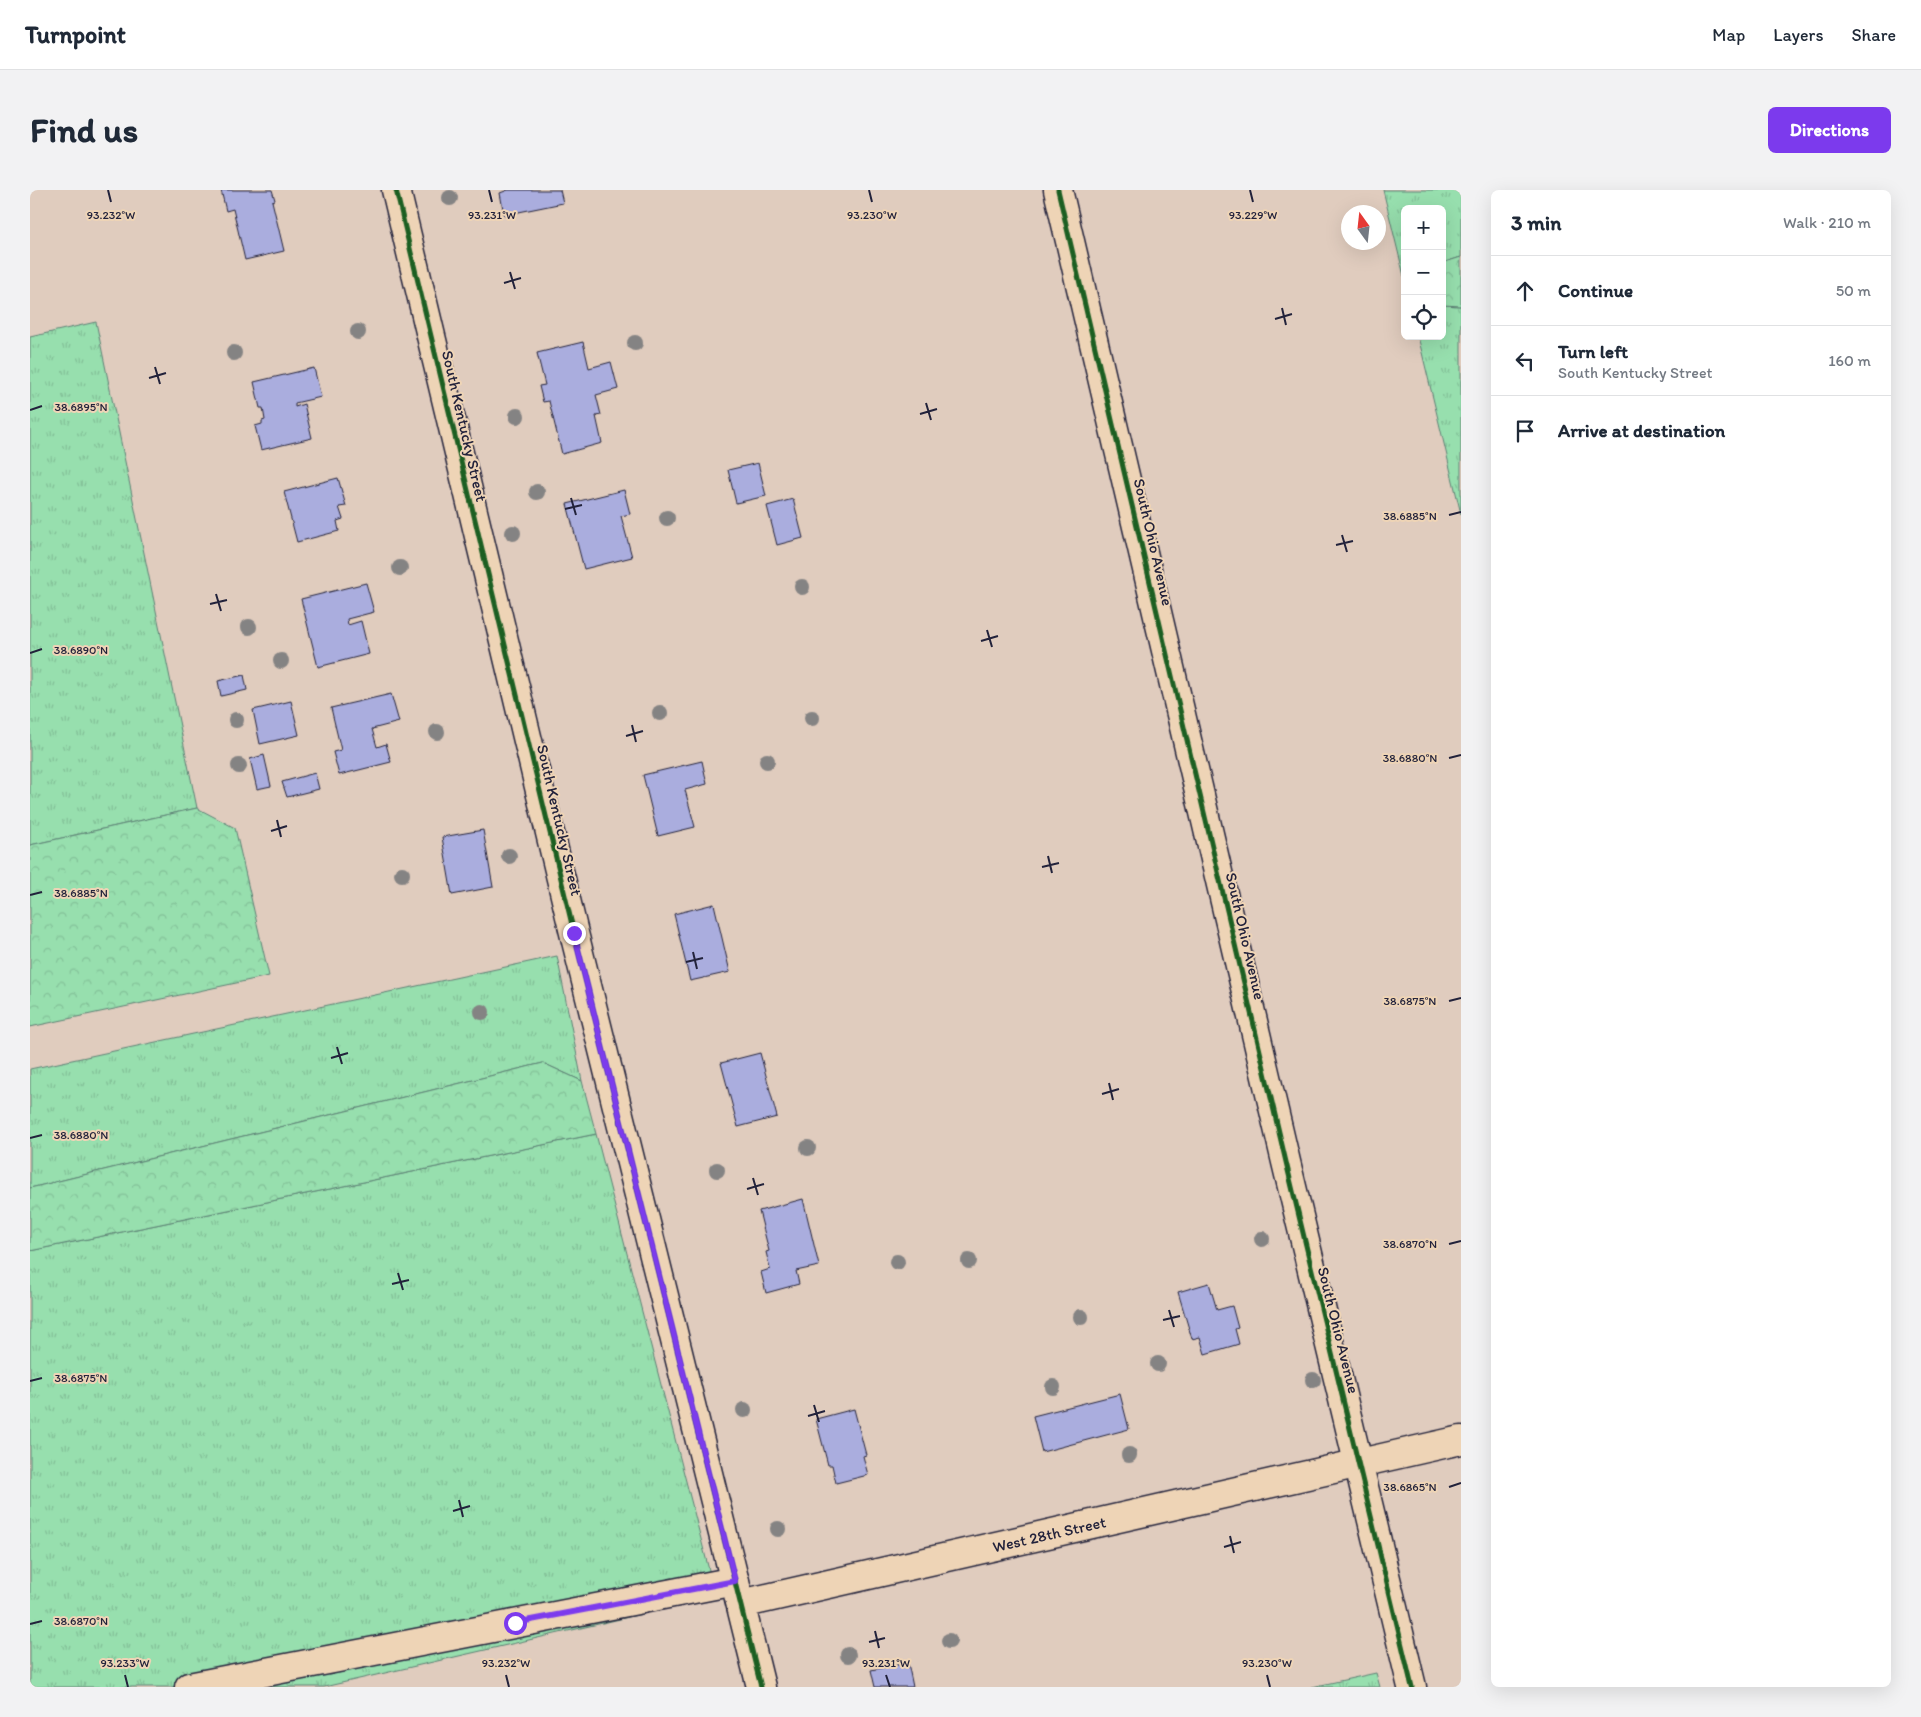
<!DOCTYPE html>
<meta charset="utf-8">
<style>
:root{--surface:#fff;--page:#f2f2f3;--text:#1f2937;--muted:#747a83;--line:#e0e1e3;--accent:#7c3aed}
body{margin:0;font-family:Itim,sans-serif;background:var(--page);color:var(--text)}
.controls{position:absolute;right:15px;top:15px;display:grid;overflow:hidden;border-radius:8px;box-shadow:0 5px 20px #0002}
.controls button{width:45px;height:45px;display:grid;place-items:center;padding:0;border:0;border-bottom:1px solid var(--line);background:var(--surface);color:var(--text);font:25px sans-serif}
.compass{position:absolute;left:1311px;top:15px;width:45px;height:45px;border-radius:50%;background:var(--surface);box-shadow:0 5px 20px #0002;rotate:345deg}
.stop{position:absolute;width:15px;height:15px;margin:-11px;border:4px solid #7c3aed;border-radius:50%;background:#fff}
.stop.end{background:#7c3aed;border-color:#fff;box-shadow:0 1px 5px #0008}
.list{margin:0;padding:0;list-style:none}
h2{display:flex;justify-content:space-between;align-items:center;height:65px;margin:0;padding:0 20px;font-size:21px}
h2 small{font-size:16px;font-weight:400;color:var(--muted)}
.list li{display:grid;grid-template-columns:32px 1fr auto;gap:15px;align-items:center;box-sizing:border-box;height:70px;padding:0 20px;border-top:1px solid var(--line)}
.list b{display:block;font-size:19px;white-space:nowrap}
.list p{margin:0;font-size:16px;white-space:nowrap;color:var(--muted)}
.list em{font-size:16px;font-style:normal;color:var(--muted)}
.icon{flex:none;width:28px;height:28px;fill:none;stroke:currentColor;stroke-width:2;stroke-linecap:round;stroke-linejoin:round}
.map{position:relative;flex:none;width:1431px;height:1497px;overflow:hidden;border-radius:8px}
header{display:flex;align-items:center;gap:30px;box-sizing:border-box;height:70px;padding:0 25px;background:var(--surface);border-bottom:1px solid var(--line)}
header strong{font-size:24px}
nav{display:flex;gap:28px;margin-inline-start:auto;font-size:18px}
.intro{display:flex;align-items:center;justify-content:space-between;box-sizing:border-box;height:120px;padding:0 30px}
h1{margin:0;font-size:35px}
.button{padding:12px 22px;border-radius:8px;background:var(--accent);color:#fff;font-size:18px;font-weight:700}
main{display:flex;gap:30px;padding:0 30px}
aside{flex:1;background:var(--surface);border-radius:8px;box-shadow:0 5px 20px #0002}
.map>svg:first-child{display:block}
.grass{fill:url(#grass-tufts);stroke:#5c8074}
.forest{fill:url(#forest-crowns);stroke:#5c8074}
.building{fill:#aaadde;stroke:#22223b}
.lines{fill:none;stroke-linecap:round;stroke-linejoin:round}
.minor-casing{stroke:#22223b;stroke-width:31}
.minor{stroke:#eed4b6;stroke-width:28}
.cycleway-casing{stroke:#eed4b6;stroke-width:8}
.cycleway{stroke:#1b5e20;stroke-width:5}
.tree{fill:#848383}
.route{stroke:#7c3aed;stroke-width:6}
.ticks{fill:none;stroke:#22223b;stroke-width:2}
.labels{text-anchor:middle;stroke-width:4;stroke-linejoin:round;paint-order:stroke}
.street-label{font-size:16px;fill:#22223b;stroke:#eed4b6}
.ticks-label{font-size:12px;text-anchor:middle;fill:#22223b;stroke:#eed4b6;stroke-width:4;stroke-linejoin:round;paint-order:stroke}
</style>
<header>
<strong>Turnpoint</strong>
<nav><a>Map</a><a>Layers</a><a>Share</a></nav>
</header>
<div class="intro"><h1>Find us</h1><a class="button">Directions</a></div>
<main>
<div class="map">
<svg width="1431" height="1497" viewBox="0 0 1431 1497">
<defs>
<pattern id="grass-tufts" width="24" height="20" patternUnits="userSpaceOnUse" patternTransform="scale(1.25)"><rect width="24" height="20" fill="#97dfae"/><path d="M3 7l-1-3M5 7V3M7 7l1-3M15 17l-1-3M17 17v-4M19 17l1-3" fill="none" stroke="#82bf97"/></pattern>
<pattern id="forest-crowns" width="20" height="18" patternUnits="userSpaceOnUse" patternTransform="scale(1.25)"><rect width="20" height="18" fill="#97dfae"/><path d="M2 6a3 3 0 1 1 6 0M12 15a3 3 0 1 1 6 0" fill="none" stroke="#82bf97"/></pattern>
</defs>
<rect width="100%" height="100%" fill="#e0ccbe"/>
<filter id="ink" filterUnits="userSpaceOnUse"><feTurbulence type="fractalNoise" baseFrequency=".02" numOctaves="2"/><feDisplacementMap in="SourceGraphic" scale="10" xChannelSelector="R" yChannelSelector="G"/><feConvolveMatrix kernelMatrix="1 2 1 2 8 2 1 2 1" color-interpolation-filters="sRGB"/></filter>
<g filter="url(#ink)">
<path class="grass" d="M1353 0H1431V67L1412 73V19H1375L1374 86Z
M1412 115 1431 116V324L1388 146H1412Z
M66 132 167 618 0 655V147Z
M527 766 552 891 513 873 0 998V879Z
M566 944 686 1407 294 1497H0V1061Z
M1346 1483 1350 1497H1282Z"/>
<path class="forest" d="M1431 67V116L1412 115V73Z
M167 618 205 638 239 786 0 837V655Z
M513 873 552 891 566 944 0 1061V998Z"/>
<path class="building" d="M191 0H242L245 10 242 11 254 61 215 70 203 19 196 21Z
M478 0H530L533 13 474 25 470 3Z
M553 152 559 178 581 172 588 199 566 205 571 225 566 226 572 253 532 264 519 211 513 212 509 196 515 195 507 163Z
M284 178 291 207 265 213V217L274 214 282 248 231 260 225 236 232 234V231L235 230 233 218H230L224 192Z
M728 273 736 306 706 313 698 280Z
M308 288 316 316 309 317 313 329 307 331 309 341 267 352 254 302Z
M594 300 600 324 591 326 602 367 554 379 537 314Z
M763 309 773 348 747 355 737 316Z
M336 393 344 422 317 429 318 435 331 431 339 464 288 477 271 409Z
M214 485 217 500 191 506 188 491Z
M361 504 369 532 342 539 347 557 356 554 361 572 309 585 303 562 311 560 301 518Z
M261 511 269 545 230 554 223 520Z
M234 565 241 596 227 599 220 569Z
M672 571 677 594 655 600 665 637 628 646 613 585Z
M285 583 289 599 257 607 252 592Z
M453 640 463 697 422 705 412 647Z
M684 714 700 782 660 791 644 724Z
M730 863 747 927 708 937 691 873Z
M773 1009 789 1076 766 1081 769 1094 736 1103 731 1082 740 1079 736 1062 739 1061 729 1021Z
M1179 1093 1187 1120 1202 1116 1208 1138 1205 1139 1209 1154 1175 1164 1170 1147 1162 1149 1148 1102Z
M1090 1204 1099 1239 1012 1262 1003 1226Z
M824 1219 836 1265 833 1266 838 1285 806 1293 802 1275H798L786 1229Z
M878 1473 883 1497H845L841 1480Z"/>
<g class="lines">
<g class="minor-casing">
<g id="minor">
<path d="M366 0 544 743 731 1497"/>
<path d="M1028 0 1256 972 1382 1497"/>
<path id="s1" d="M711 1414 1431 1250"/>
<path d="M159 1497 705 1391"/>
</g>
</g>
<use href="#minor" class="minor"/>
<g class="cycleway-casing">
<path id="cycleway" d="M366 0 544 743 731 1497
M1028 0 1256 972 1382 1497"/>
</g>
<use href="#cycleway" class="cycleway"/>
</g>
<g class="tree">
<circle cx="420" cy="8" r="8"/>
<circle cx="328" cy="142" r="8"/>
<circle cx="605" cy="153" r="8"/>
<circle cx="204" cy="163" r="8"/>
<circle cx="487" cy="226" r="8"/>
<circle cx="507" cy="302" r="8"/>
<circle cx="637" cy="328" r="8"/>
<circle cx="483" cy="343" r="8"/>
<circle cx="370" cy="378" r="8"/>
<circle cx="772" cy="397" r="8"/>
<circle cx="219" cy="437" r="8"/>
<circle cx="251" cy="471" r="8"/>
<circle cx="630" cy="523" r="8"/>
<circle cx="782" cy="528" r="8"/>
<circle cx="206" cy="530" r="8"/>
<circle cx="407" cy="542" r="8"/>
<circle cx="737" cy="571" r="8"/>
<circle cx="209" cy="576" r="8"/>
<circle cx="479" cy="666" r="8"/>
<circle cx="372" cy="684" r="8"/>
<circle cx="452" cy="822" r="8"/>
<circle cx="778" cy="958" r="8"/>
<circle cx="687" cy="980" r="8"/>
<circle cx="1232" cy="1049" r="8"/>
<circle cx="939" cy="1071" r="8"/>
<circle cx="867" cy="1072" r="8"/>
<circle cx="1051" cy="1127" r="8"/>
<circle cx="1128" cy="1174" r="8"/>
<circle cx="1283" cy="1190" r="8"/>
<circle cx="1023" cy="1197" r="8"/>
<circle cx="714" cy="1220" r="8"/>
<circle cx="1099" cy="1265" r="8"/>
<circle cx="748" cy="1339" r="8"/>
<circle cx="919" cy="1451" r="8"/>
<circle cx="818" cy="1465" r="8"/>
</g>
</g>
<g class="lines" filter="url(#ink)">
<path class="route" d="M485 1433 705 1391 544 743"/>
</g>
<path class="ticks" d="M78 0 81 12M459 0 462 12M839 0 842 12M1220 0 1223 12M480 82 485 99M474 93 491 88M1252 118 1256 135M1245 129 1262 124M125 177 130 194M119 188 136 183M896 213 901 230M0 220 12 216M890 224 907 219M541 308 546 325M535 319 552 315M1419 325 1431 322M1312 345 1317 362M1306 355 1323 351M186 404 191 421M180 414 197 410M957 440 962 457M951 451 968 446M0 463 12 459M602 535 606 552M596 546 613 541M1419 568 1431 565M247 630 251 647M241 641 257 636M1018 666 1022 683M1012 677 1029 673M0 705 12 702M663 762 667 779M656 772 673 768M1419 811 1431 808M307 857 312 874M301 868 318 863M1079 893 1083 910M1072 904 1089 899M0 948 12 945M723 988 728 1005M717 999 734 994M1419 1054 1431 1051M368 1083 373 1100M362 1094 379 1090M1139 1120 1144 1137M1133 1130 1150 1126M0 1191 12 1188M784 1215 789 1232M778 1226 795 1221M1419 1297 1431 1293M429 1310 433 1327M423 1321 440 1316M1200 1346 1204 1363M1194 1357 1211 1352M0 1434 12 1431M845 1441 849 1458M839 1452 855 1448M95 1485 98 1497M476 1485 479 1497M856 1485 860 1497M1237 1485 1240 1497"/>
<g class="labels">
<g class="street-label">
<text transform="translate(435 236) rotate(77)" y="6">South Kentucky Street</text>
<text transform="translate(1124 352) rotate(77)" y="6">South Ohio Avenue</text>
<text transform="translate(530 630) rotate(77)" y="6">South Kentucky Street</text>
<text transform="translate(1216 746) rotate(77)" y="6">South Ohio Avenue</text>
<text transform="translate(1309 1140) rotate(76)" y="6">South Ohio Avenue</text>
<text dy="6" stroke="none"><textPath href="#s1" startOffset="316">West 28th Street</textPath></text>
</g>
</g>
<g class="ticks-label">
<text x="81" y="29">93.232°W</text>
<text x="462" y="29">93.231°W</text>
<text x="842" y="29">93.230°W</text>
<text x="1223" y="29">93.229°W</text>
<text x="51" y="221">38.6895°N</text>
<text x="1380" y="330">38.6885°N</text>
<text x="51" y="464">38.6890°N</text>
<text x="1380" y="572">38.6880°N</text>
<text x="51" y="707">38.6885°N</text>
<text x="1380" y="815">38.6875°N</text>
<text x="51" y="949">38.6880°N</text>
<text x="1380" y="1058">38.6870°N</text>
<text x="51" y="1192">38.6875°N</text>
<text x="1380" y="1301">38.6865°N</text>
<text x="51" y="1435">38.6870°N</text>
<text x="95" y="1477">93.233°W</text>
<text x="476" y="1477">93.232°W</text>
<text x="856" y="1477">93.231°W</text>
<text x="1237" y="1477">93.230°W</text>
</g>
</svg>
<div class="controls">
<button>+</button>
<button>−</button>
<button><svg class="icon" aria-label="locate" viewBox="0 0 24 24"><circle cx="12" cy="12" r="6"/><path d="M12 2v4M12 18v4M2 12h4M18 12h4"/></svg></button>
</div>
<svg class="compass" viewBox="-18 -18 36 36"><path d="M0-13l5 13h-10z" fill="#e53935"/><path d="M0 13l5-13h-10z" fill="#747a83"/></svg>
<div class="stop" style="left:485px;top:1433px"></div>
<div class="stop end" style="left:544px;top:743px"></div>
</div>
<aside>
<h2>3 min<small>Walk · 210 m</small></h2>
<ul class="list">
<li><svg class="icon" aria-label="ahead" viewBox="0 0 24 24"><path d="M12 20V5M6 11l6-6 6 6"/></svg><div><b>Continue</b></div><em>50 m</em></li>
<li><svg class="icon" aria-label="left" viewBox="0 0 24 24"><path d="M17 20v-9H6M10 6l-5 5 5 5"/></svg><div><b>Turn left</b><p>South Kentucky Street</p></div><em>160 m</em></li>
<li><svg class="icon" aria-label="arrive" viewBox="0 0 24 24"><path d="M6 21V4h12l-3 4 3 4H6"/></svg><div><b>Arrive at destination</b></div></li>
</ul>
</aside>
</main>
